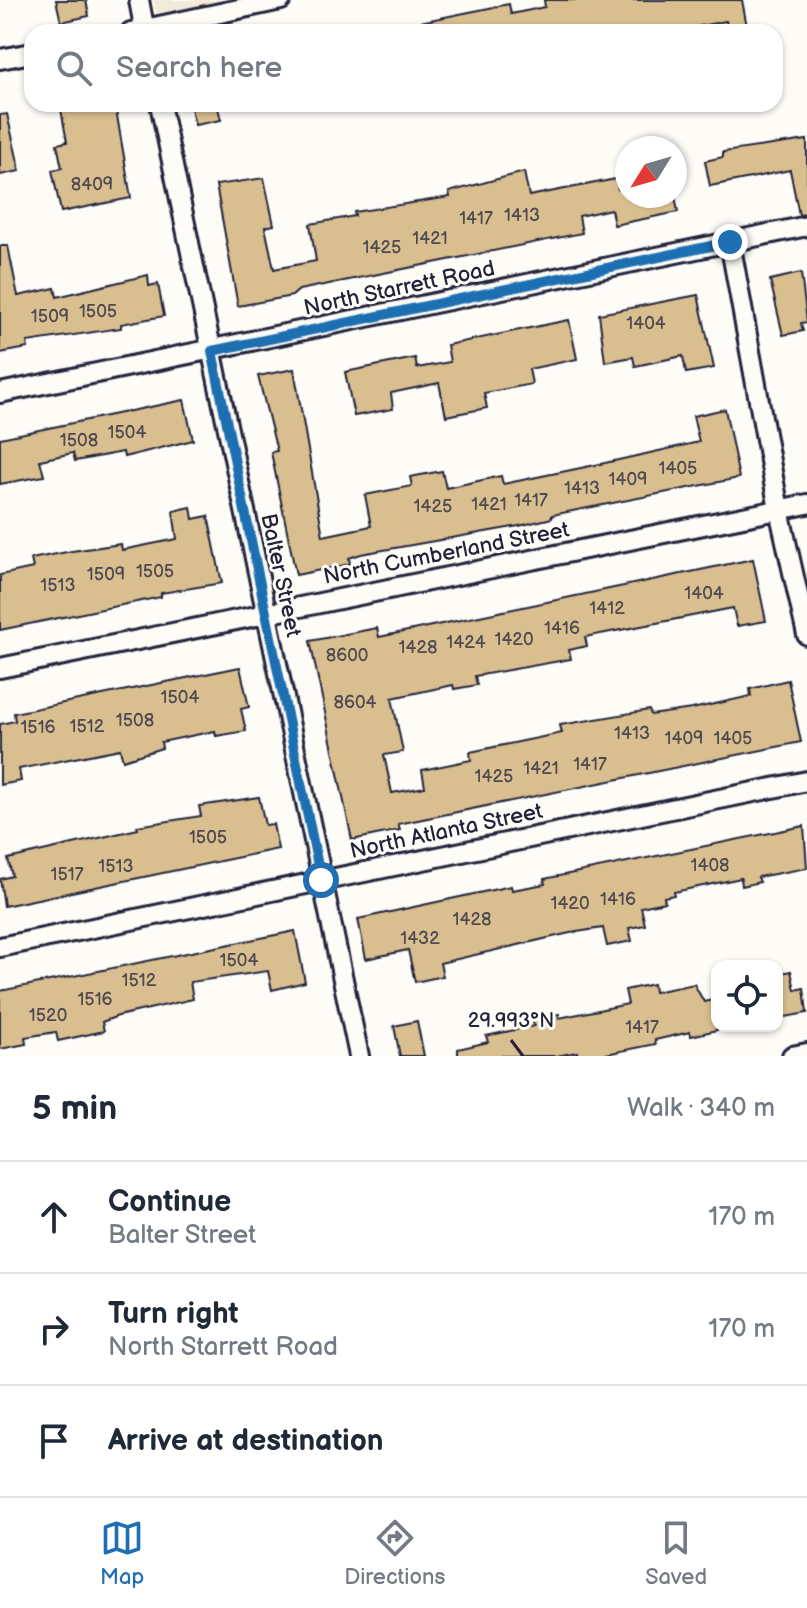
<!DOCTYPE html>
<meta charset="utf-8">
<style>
:root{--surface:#fff;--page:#f6f6f7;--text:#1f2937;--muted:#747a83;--line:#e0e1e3;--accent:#1f6fb2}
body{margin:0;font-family:"Balsamiq Sans",sans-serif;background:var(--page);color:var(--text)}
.controls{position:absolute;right:24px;bottom:24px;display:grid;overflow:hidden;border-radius:16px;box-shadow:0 2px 6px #0004}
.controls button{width:72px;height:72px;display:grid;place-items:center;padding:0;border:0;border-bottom:2px solid var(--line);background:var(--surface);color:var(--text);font:40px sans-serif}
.compass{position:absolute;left:615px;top:136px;width:72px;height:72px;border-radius:50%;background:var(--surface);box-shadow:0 2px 6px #0004;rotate:233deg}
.stop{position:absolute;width:24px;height:24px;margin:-18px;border:6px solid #1f6fb2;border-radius:50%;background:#fff}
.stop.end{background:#1f6fb2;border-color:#fff;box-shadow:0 2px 8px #0008}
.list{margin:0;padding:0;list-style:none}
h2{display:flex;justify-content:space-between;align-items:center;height:104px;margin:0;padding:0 32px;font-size:34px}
h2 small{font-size:26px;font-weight:400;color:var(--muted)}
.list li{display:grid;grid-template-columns:52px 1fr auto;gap:24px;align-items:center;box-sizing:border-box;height:112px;padding:0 32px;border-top:2px solid var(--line)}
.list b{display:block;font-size:30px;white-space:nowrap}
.list p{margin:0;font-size:26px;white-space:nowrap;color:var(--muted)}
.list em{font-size:26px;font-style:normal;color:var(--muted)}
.icon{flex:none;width:44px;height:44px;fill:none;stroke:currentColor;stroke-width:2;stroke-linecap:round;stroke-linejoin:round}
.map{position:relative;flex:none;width:807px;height:1056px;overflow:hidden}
.search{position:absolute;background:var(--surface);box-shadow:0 2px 6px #0004;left:24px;right:24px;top:24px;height:88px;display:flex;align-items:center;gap:20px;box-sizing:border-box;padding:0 28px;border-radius:24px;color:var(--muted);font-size:30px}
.sheet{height:440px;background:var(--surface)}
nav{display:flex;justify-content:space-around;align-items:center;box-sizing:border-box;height:112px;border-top:2px solid var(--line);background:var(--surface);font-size:22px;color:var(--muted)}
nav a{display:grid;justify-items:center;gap:4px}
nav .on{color:var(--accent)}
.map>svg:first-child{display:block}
.built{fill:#f2ead8}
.building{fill:#d9bf8f;stroke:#22223b;stroke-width:2}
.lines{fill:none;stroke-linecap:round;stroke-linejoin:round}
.minor-casing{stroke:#22223b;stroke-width:24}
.minor{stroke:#fdfcf7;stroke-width:18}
.route{stroke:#1f6fb2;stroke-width:10}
.ticks{fill:none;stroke:#22223b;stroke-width:3}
.labels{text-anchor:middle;stroke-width:6;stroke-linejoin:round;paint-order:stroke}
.number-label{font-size:18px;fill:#504950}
.street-label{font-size:22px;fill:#22223b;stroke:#fdfcf7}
.ticks-label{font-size:20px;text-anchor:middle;fill:#22223b;stroke:#fdfcf7;stroke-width:6;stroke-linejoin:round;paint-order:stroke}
</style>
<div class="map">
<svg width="807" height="1056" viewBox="0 0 807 1056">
<rect width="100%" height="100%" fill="#fdfcf7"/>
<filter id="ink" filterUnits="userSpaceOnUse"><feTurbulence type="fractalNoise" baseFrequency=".0125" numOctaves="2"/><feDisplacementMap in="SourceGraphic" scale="16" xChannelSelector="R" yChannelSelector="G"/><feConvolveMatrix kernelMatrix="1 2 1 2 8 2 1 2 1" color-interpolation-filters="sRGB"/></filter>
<g filter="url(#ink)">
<path class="built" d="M153 0H245L157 18Z"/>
<path class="building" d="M56 0H86L89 16 61 22Z
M544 0H742L748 32H728L726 21 670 32H411L410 24 509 4 511 14 545 7Z
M60 104H115L131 198 61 212 52 170 62 168 57 144 67 142Z
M190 104H217L221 120 195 125Z
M7 114 20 171 0 175V115Z
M807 140V214L799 215 790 170 710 186 705 161 723 157V152Z
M524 172 529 196 616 179 618 189 627 187V196H675L678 212 614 225 611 209 579 216 582 233 299 290 292 296 238 306 216 185 264 178 274 225 265 227 274 269 316 261 310 224 355 216 354 212 450 197 449 192Z
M0 246H8L18 296 55 288 57 297 148 275 149 286 158 284 164 316 121 324V328L27 342 28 348 0 353Z
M801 273 807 322 801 323 803 331 783 335 770 280Z
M698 295 714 368 686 373 683 356 635 366 633 357 605 362 599 314Z
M569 320 577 359 529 369 532 384 484 393 487 408 446 416 439 383 391 393 393 409 354 416 345 372 415 358 417 368 450 362 447 345Z
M294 369 323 536 371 526 365 495 412 486 410 477 442 471 446 488 501 476 503 484 605 463 699 442 693 416 725 409 739 478 552 515V518L519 526 361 554 349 558 350 564 296 575 271 452 277 451 258 376Z
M184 400 193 440 124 457 123 452 75 461 73 453 40 460 44 476 0 484V438Z
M191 507 193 519 208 516 222 583 161 593V597L0 630V575L33 568 31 559 72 551 121 544 122 550 177 539 173 511Z
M753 559 766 621 737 626 733 608 585 637 587 646 569 650 571 659 475 676 477 685 454 689 453 685 392 698 403 752 384 755 392 793 425 787 422 770 471 760 470 752 562 733 560 725 649 710 651 715 692 709 751 696 750 689 788 680 801 742 398 824 400 830 352 840 310 641 377 628 379 637Z
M240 667 249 707 241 709 246 731 216 736 215 731 161 742 162 748 123 760 120 749 19 769 21 781 0 785V724L15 721 14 713Z
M259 797 265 825 273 824 278 849 4 906 0 879 12 876 8 859 138 829 137 826 201 816 199 806Z
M804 826 807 868 758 877 760 882 742 886 741 878 674 892V895L664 897 665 902 641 907 645 925 629 928 632 941 607 946 603 928 570 933 440 963 443 976 415 982 408 950 366 959 358 919 511 886 512 890 545 884 544 879Z
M295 931 305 982 272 990 268 971 190 982 193 999 118 1016 102 1022 104 1031 58 1041 56 1032 25 1037 26 1044 0 1049V991Z
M791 971 795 990 804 988 807 1013 780 1018 777 1016V974Z
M653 984 654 992 694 984 704 1002 717 999V1030L691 1036 690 1032 655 1040 656 1044 596 1056H578L577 1052 557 1056H458V1049L488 1042 486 1036 534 1026 532 1019 559 1014V1018L628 1004 625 990Z
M417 1021 424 1056H400L394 1026Z"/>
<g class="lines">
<g class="minor-casing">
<path id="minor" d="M139 0 145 32
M131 32 281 0
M0 59 32 53
M160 104 359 1056
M730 242 779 510 807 635
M0 393 807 226
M0 668 807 504
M0 947 807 781
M792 1056 807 1053"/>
</g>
<use href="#minor" class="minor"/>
</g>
</g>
<g class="lines" filter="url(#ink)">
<path class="route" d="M321 880 212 351 730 242"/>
</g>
<path class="ticks" d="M511 1040 523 1056"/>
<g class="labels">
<g class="number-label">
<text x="92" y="190">8409</text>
<text x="522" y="221">1413</text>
<text x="476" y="224">1417</text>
<text x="430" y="244">1421</text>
<text x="382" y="253">1425</text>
<text x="98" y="317">1505</text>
<text x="50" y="322">1509</text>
<text x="646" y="329">1404</text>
<text x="127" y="438">1504</text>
<text x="79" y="446">1508</text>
<text x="678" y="474">1405</text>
<text x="628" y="485">1409</text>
<text x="582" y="494">1413</text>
<text x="531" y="506">1417</text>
<text x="489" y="510">1421</text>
<text x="433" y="512">1425</text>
<text x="155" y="577">1505</text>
<text x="106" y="580">1509</text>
<text x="58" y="591">1513</text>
<text x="704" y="599">1404</text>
<text x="607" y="614">1412</text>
<text x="562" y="634">1416</text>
<text x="514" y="645">1420</text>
<text x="466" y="648">1424</text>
<text x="418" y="653">1428</text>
<text x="347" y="661">8600</text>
<text x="180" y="703">1504</text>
<text x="355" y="708">8604</text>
<text x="135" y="726">1508</text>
<text x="87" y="732">1512</text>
<text x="38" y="733">1516</text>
<text x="632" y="739">1413</text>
<text x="684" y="744">1409</text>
<text x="733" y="744">1405</text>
<text x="590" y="770">1417</text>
<text x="541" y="774">1421</text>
<text x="494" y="782">1425</text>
<text x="208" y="843">1505</text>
<text x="710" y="871">1408</text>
<text x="116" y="872">1513</text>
<text x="67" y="880">1517</text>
<text x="618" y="905">1416</text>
<text x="570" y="909">1420</text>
<text x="472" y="925">1428</text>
<text x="420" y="944">1432</text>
<text x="239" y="966">1504</text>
<text x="139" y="986">1512</text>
<text x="95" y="1005">1516</text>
<text x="48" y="1021">1520</text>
<text x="642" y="1033">1417</text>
</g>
<g class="street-label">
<text transform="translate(399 287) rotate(-12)" y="8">North Starrett Road</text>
<text transform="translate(446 552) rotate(-11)" y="8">North Cumberland Street</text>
<text transform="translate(282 575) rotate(78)" y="8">Balter Street</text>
<text transform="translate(446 830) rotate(-12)" y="8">North Atlanta Street</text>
</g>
</g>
<g class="ticks-label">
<text x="511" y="1027">29.993°N</text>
</g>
</svg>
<div class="controls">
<button><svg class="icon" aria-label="locate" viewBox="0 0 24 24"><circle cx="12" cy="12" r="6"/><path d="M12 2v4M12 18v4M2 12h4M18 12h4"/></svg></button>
</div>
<svg class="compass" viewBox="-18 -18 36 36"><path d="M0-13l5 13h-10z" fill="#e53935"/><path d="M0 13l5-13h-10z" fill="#747a83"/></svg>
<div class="stop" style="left:321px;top:880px"></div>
<div class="stop end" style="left:730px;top:242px"></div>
<div class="search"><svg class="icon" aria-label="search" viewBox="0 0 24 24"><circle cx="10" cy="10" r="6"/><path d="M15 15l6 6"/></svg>Search here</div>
</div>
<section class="sheet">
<h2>5 min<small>Walk · 340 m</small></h2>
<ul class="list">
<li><svg class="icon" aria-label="ahead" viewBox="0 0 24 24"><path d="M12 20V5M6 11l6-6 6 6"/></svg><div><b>Continue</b><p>Balter Street</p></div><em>170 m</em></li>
<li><svg class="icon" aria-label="right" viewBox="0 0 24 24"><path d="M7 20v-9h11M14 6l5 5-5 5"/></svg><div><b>Turn right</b><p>North Starrett Road</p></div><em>170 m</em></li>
<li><svg class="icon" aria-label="arrive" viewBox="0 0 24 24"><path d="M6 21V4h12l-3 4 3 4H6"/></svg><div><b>Arrive at destination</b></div></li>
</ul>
</section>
<nav>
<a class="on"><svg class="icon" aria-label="map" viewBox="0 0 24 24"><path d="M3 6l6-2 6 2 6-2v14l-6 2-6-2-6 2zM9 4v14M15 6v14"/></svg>Map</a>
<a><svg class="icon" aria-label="directions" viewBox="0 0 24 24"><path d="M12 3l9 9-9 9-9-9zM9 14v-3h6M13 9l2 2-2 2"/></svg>Directions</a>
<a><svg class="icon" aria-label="saved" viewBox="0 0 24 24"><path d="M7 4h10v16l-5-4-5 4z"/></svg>Saved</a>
</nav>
